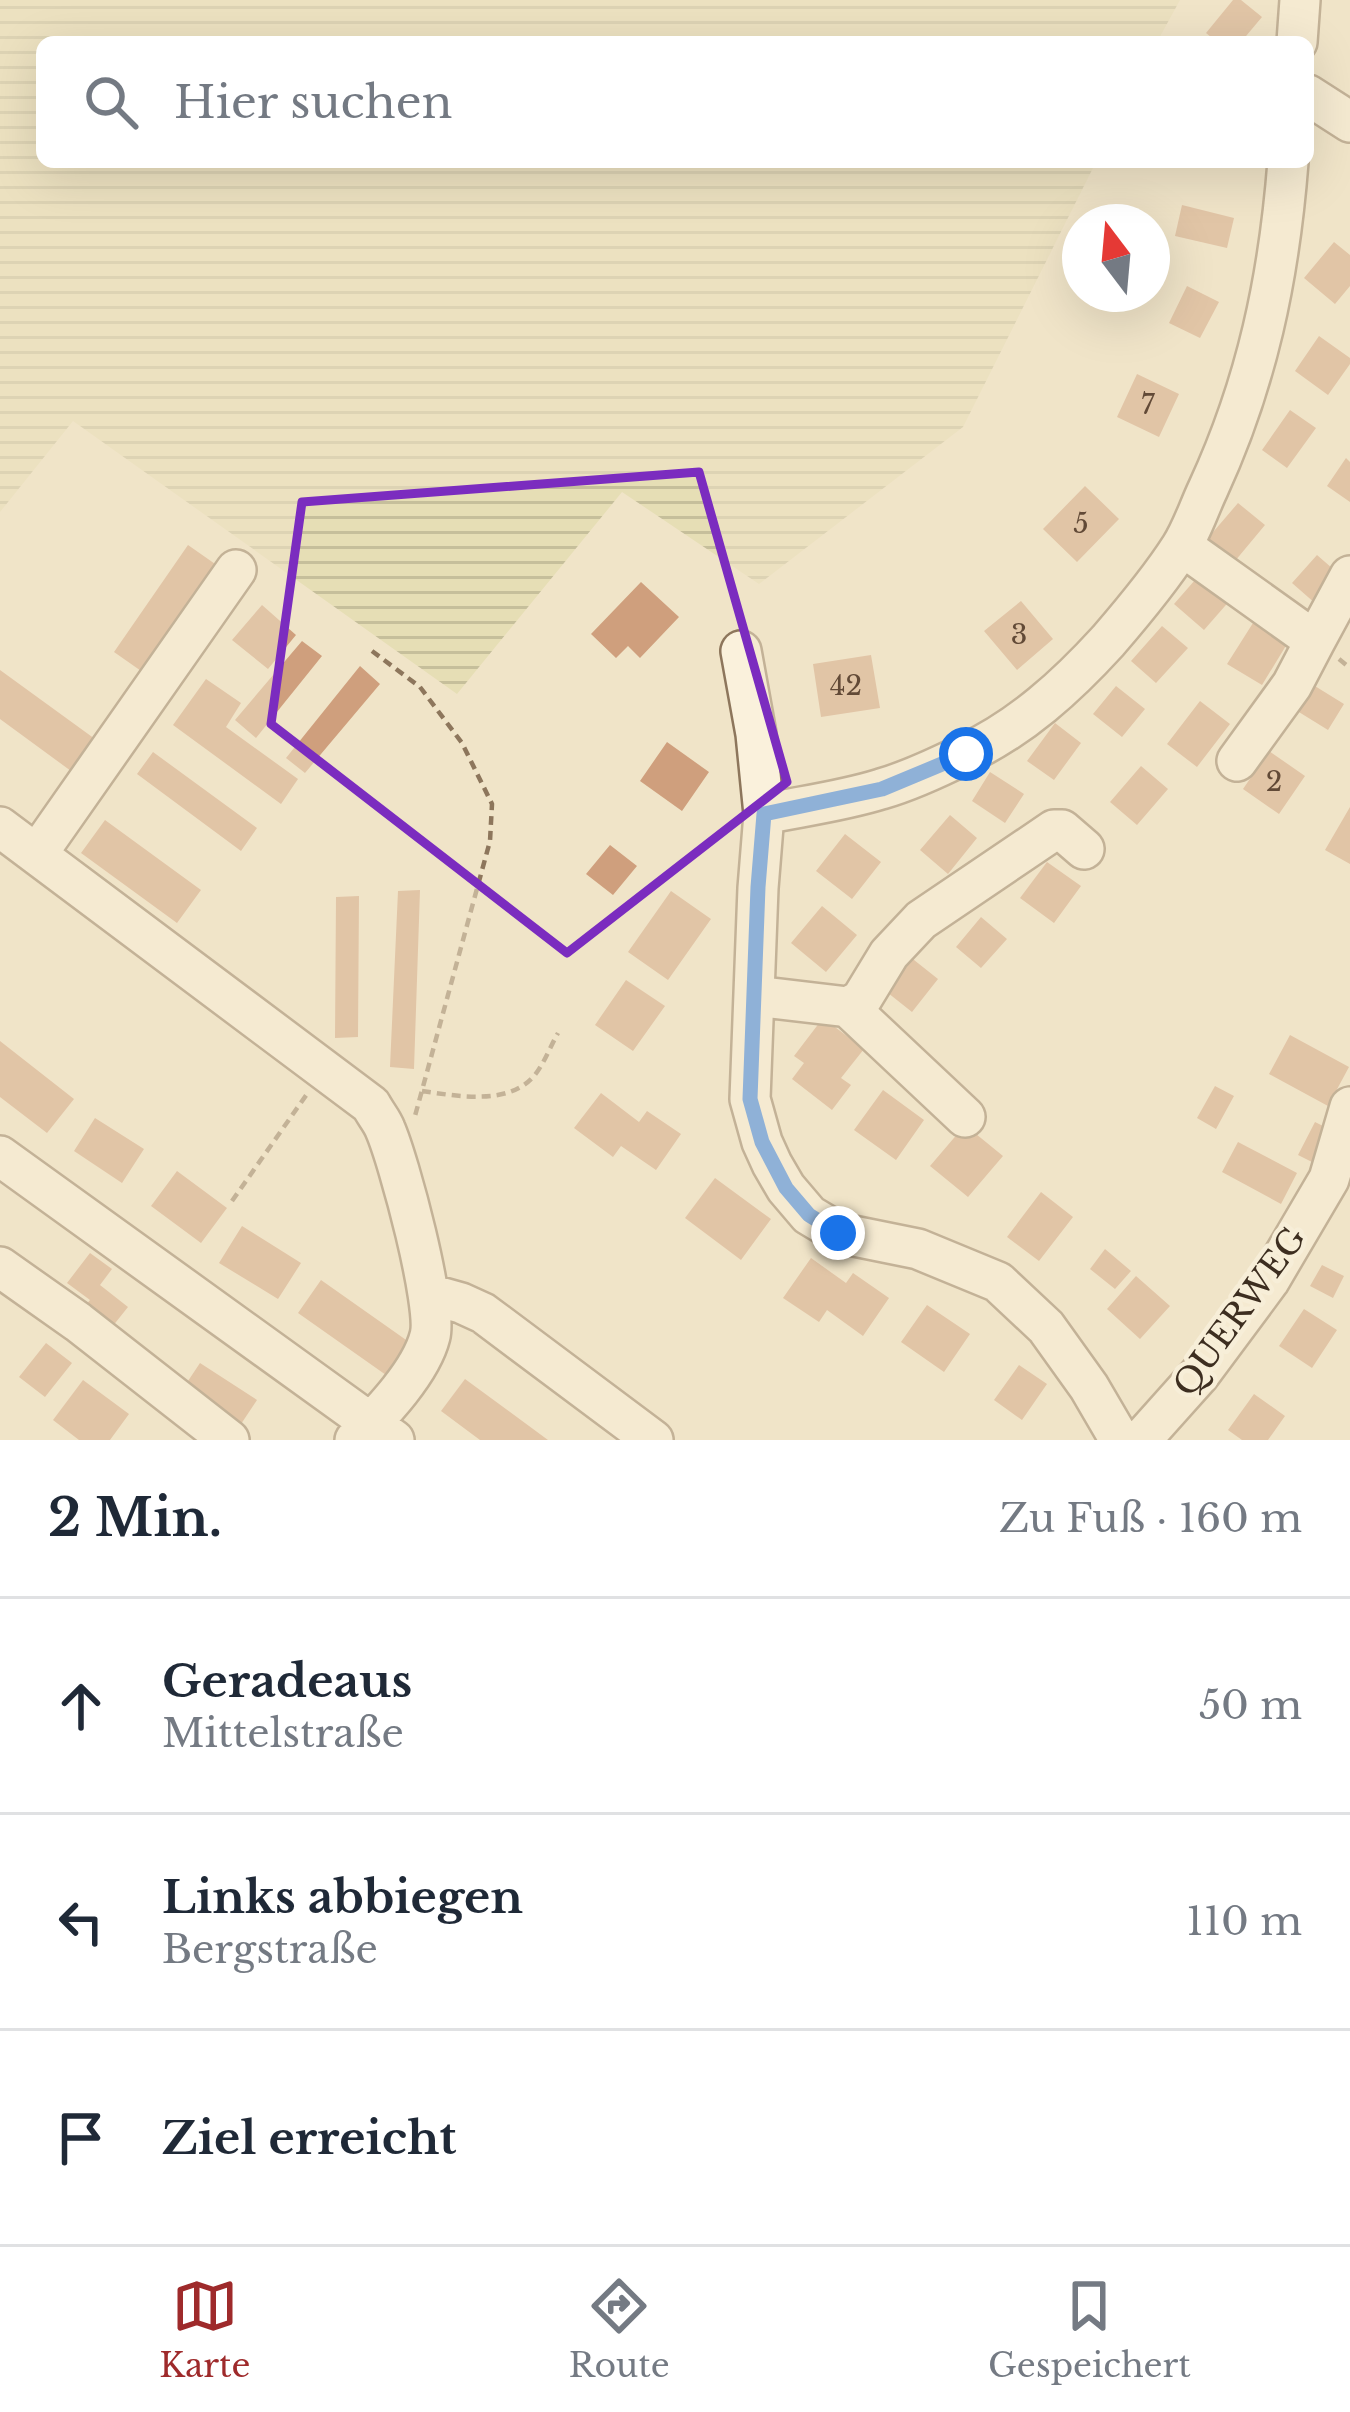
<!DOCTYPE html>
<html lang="de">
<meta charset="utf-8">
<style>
:root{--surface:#fff;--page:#f2f2f3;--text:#1f2937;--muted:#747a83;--line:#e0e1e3;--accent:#9e2a2b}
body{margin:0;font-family:"Libre Baskerville",serif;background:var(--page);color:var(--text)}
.compass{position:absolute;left:1062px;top:204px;width:108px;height:108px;border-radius:50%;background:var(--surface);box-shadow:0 12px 48px #0002;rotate:344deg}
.stop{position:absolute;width:36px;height:36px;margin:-27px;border:9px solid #1a73e8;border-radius:50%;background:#fff}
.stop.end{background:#1a73e8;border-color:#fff;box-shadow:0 3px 12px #0008}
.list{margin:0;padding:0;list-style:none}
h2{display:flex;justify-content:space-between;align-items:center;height:156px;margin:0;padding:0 48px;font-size:51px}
h2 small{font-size:39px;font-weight:400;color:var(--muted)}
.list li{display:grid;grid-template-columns:78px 1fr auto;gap:36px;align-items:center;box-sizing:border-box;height:216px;padding:0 48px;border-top:3px solid var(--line)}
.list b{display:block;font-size:45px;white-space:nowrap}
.list p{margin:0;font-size:39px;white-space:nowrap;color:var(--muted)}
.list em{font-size:39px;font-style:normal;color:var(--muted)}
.icon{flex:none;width:66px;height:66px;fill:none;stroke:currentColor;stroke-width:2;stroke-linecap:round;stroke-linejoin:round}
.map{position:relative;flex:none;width:1350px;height:1440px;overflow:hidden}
.search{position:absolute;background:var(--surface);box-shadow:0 12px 48px #0002;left:36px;right:36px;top:36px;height:132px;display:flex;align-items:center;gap:30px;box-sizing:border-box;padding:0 42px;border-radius:18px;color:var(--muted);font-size:45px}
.sheet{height:804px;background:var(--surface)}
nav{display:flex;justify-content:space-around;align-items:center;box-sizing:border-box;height:168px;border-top:3px solid var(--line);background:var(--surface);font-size:33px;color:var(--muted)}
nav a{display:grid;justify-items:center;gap:6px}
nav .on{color:var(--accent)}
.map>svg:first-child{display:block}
.farmland{fill:url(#farmland-rules)}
.building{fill:#cf9f7d}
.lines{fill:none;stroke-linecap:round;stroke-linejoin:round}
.minor-casing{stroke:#8d765c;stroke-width:44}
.path{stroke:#8d765c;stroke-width:4.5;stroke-dasharray:9 6;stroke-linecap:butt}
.minor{stroke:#faf1dc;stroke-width:39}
.route{stroke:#1a73e8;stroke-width:15}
.marked{fill:none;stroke:#7b2cbf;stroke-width:9;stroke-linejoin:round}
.labels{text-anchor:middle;stroke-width:9;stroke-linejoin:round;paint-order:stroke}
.number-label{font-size:27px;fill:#624a37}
.street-label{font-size:33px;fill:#3d2e20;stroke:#f7eed8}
</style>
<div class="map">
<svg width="1350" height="1440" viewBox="0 0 1350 1440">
<defs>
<pattern id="farmland-rules" width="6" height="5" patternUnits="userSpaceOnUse" patternTransform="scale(3)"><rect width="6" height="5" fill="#e6deb5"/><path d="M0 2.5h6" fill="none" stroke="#c6bf9b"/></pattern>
</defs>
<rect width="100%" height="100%" fill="#f0e4c8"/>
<path class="farmland" d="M0 0H1180L1157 42H42V162H1096L963 427 759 584 622 492 457 694 73 421 0 512Z"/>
<path class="building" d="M1233 0H1241L1262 17 1241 42H1217L1206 33Z
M1182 205 1234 218 1227 248 1175 236Z
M1334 242 1350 255V286L1335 304 1304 278Z
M1187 286 1219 302 1200 338 1169 323Z
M1319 336 1350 358V364L1328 395 1295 371Z
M1137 374 1179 394 1159 437 1117 417Z
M1290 410 1316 428 1287 468 1262 450Z
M1346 458 1350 462V502L1327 486Z
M1085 486 1119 519 1077 562 1043 529Z
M1238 503 1265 525 1235 561 1208 538Z
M188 545 218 566 144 673 114 652Z
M1317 555 1340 575 1316 604 1292 583Z
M1202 572 1232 598 1204 630 1174 604Z
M641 582 679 617 640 658 628 646 616 658 591 634Z
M1021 601 1053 639 1017 670 984 631Z
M262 605 296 635 268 669 232 640Z
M1253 623 1287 644 1262 685 1227 664Z
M1162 626 1188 648 1156 683 1131 661Z
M302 641 322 656 256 738 235 720Z
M871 655 880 708 821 717 813 664Z
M360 666 380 684 305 773 286 758Z
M0 670 95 739 71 771 0 719Z
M206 679 241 703 226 727 298 779 281 804 173 725Z
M1310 683 1344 704 1328 730 1294 709Z
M1116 686 1145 709 1122 737 1093 714Z
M1200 701 1230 724 1197 767 1167 744Z
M1055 723 1081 743 1054 780 1027 761Z
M667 742 709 772 682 811 640 781Z
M1269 751 1305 776 1279 814 1243 789Z
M153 752 257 828 241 851 137 774Z
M1141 766 1168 789 1137 825 1110 802Z
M990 772 1024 794 1005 823 972 801Z
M1350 807V864L1325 850Z
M950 815 977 838 948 874 920 850Z
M105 820 201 890 177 923 81 853Z
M845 834 881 862 852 899 816 871Z
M610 845 637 866 613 895 586 874Z
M1047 862 1081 886 1054 923 1020 898Z
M420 890 414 1069 390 1067 398 891Z
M671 891 711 919 668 980 628 952Z
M359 896 358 1037 335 1038 336 897Z
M822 906 857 935 826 972 791 943Z
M981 917 1007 939 981 968 956 947Z
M909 956 938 979 912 1012 883 989Z
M626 980 665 1006 633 1051 595 1025Z
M823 1018 864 1049 841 1078 851 1085 832 1110 792 1079 804 1063 794 1056Z
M1290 1035 1349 1067 1328 1106 1269 1074Z
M0 1041 74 1099 47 1133 0 1097Z
M1215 1086 1234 1096 1216 1129 1197 1118Z
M883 1090 924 1120 896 1160 854 1130Z
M601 1093 639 1122 647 1111 681 1134 656 1170 621 1146 613 1157 574 1128Z
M95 1118 144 1149 122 1183 74 1151Z
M1315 1122 1337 1133 1320 1166 1298 1155Z
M965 1125 1003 1156 968 1197 930 1166Z
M1238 1142 1297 1173 1281 1204 1222 1172Z
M177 1171 227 1208 201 1243 151 1206Z
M715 1178 771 1219 741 1260 685 1218Z
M1041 1192 1073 1217 1039 1261 1007 1237Z
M242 1226 301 1263 278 1299 219 1263Z
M1105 1249 1131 1271 1115 1289 1090 1269Z
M90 1253 112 1269 100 1285 128 1307 112 1327 85 1306 90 1300 67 1283Z
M811 1258 846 1283 853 1273 889 1298 863 1336 827 1310 819 1322 783 1298Z
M1322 1265 1344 1276 1333 1298 1310 1286Z
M1136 1276 1170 1306 1140 1339 1107 1309Z
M321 1280 409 1342 386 1375 298 1313Z
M927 1305 970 1334 944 1372 901 1342Z
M1304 1309 1337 1330 1312 1368 1279 1346Z
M46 1343 72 1363 45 1397 19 1377Z
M200 1363 257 1400 241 1424 184 1387Z
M1019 1365 1047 1384 1022 1420 994 1400Z
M465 1379 548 1440H480L441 1411Z
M83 1380 129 1414 110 1440H79L53 1420Z
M1254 1394 1285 1416 1268 1440H1242L1228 1430Z"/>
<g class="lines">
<g class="minor-casing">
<path id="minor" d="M1297 42 1300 0
M1308 95 1350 122
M1182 546 1315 641 1350 576
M741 651 756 734 764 814 758 888 750 1099 762 1142 772 1164 786 1188 809 1215 839 1233 918 1249 998 1282 1046 1327 1089 1387 1120 1440
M1237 761 1292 685 1315 641
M764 814C803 806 843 801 881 789 909 781 939 767 965 754 1021 728 1067 686 1108 641 1133 612 1160 580 1181 547 1192 530 1199 508 1208 489 1257 383 1279 278 1288 162
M0 827 371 1105C375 1113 382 1121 385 1129 399 1161 438 1306 430 1336 421 1372 381 1413 355 1440
M37 854 236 570
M754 996 848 1007 861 1000 889 954 921 920 1054 830H1062L1084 849
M848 1007 965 1117
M0 1156 394 1440
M0 1267 78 1322 229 1440
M429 1294 461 1303 483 1313 653 1440
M1141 1440 1200 1374 1269 1281 1329 1179 1350 1107"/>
</g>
<path class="path" d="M372 651 420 687 462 743 492 804 490 841 415 1116
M1339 659 1350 668
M422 1091C457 1096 508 1106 534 1076 544 1064 550 1047 558 1033
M232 1201 307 1094"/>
<use href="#minor" class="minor"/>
</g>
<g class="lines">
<path class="route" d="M838 1233 809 1215 786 1188 762 1142 750 1099 758 887 764 814 882 789 966 754"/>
</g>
<path d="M0 0H1350V1440H0ZM699 472 787 782 567 953 271 724 302 502Z" fill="#f0e4c8" fill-opacity=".55" fill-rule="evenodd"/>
<path class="marked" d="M699 472 787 782 567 953 271 724 302 502Z"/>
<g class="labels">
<g class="number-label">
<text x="1148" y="414">7</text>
<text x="1081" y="533">5</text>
<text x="1019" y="644">3</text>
<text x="846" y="695">42</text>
<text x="1274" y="791">2</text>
</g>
<g class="street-label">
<text transform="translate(1239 1311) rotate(-54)" y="12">QUERWEG</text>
</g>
</g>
</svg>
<svg class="compass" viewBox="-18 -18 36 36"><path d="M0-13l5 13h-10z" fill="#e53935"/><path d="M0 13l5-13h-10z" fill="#747a83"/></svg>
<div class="stop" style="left:966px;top:754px"></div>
<div class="stop end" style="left:838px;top:1233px"></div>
<div class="search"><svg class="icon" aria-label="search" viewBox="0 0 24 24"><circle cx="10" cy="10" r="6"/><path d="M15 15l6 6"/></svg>Hier suchen</div>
</div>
<section class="sheet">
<h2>2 Min.<small>Zu Fuß · 160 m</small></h2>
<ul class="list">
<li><svg class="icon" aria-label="ahead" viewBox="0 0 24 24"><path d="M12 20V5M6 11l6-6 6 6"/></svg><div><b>Geradeaus</b><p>Mittelstraße</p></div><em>50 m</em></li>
<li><svg class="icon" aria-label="left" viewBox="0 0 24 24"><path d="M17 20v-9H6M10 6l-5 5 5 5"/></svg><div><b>Links abbiegen</b><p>Bergstraße</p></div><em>110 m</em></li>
<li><svg class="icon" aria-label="arrive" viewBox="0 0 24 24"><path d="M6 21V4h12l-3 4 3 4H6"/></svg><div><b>Ziel erreicht</b></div></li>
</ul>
</section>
<nav>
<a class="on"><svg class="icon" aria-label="map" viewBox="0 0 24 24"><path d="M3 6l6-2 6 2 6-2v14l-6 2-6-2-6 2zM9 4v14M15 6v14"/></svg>Karte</a>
<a><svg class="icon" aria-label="directions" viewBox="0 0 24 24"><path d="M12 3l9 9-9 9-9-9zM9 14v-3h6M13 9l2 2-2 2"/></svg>Route</a>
<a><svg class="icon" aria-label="saved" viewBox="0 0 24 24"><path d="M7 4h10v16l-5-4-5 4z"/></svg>Gespeichert</a>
</nav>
